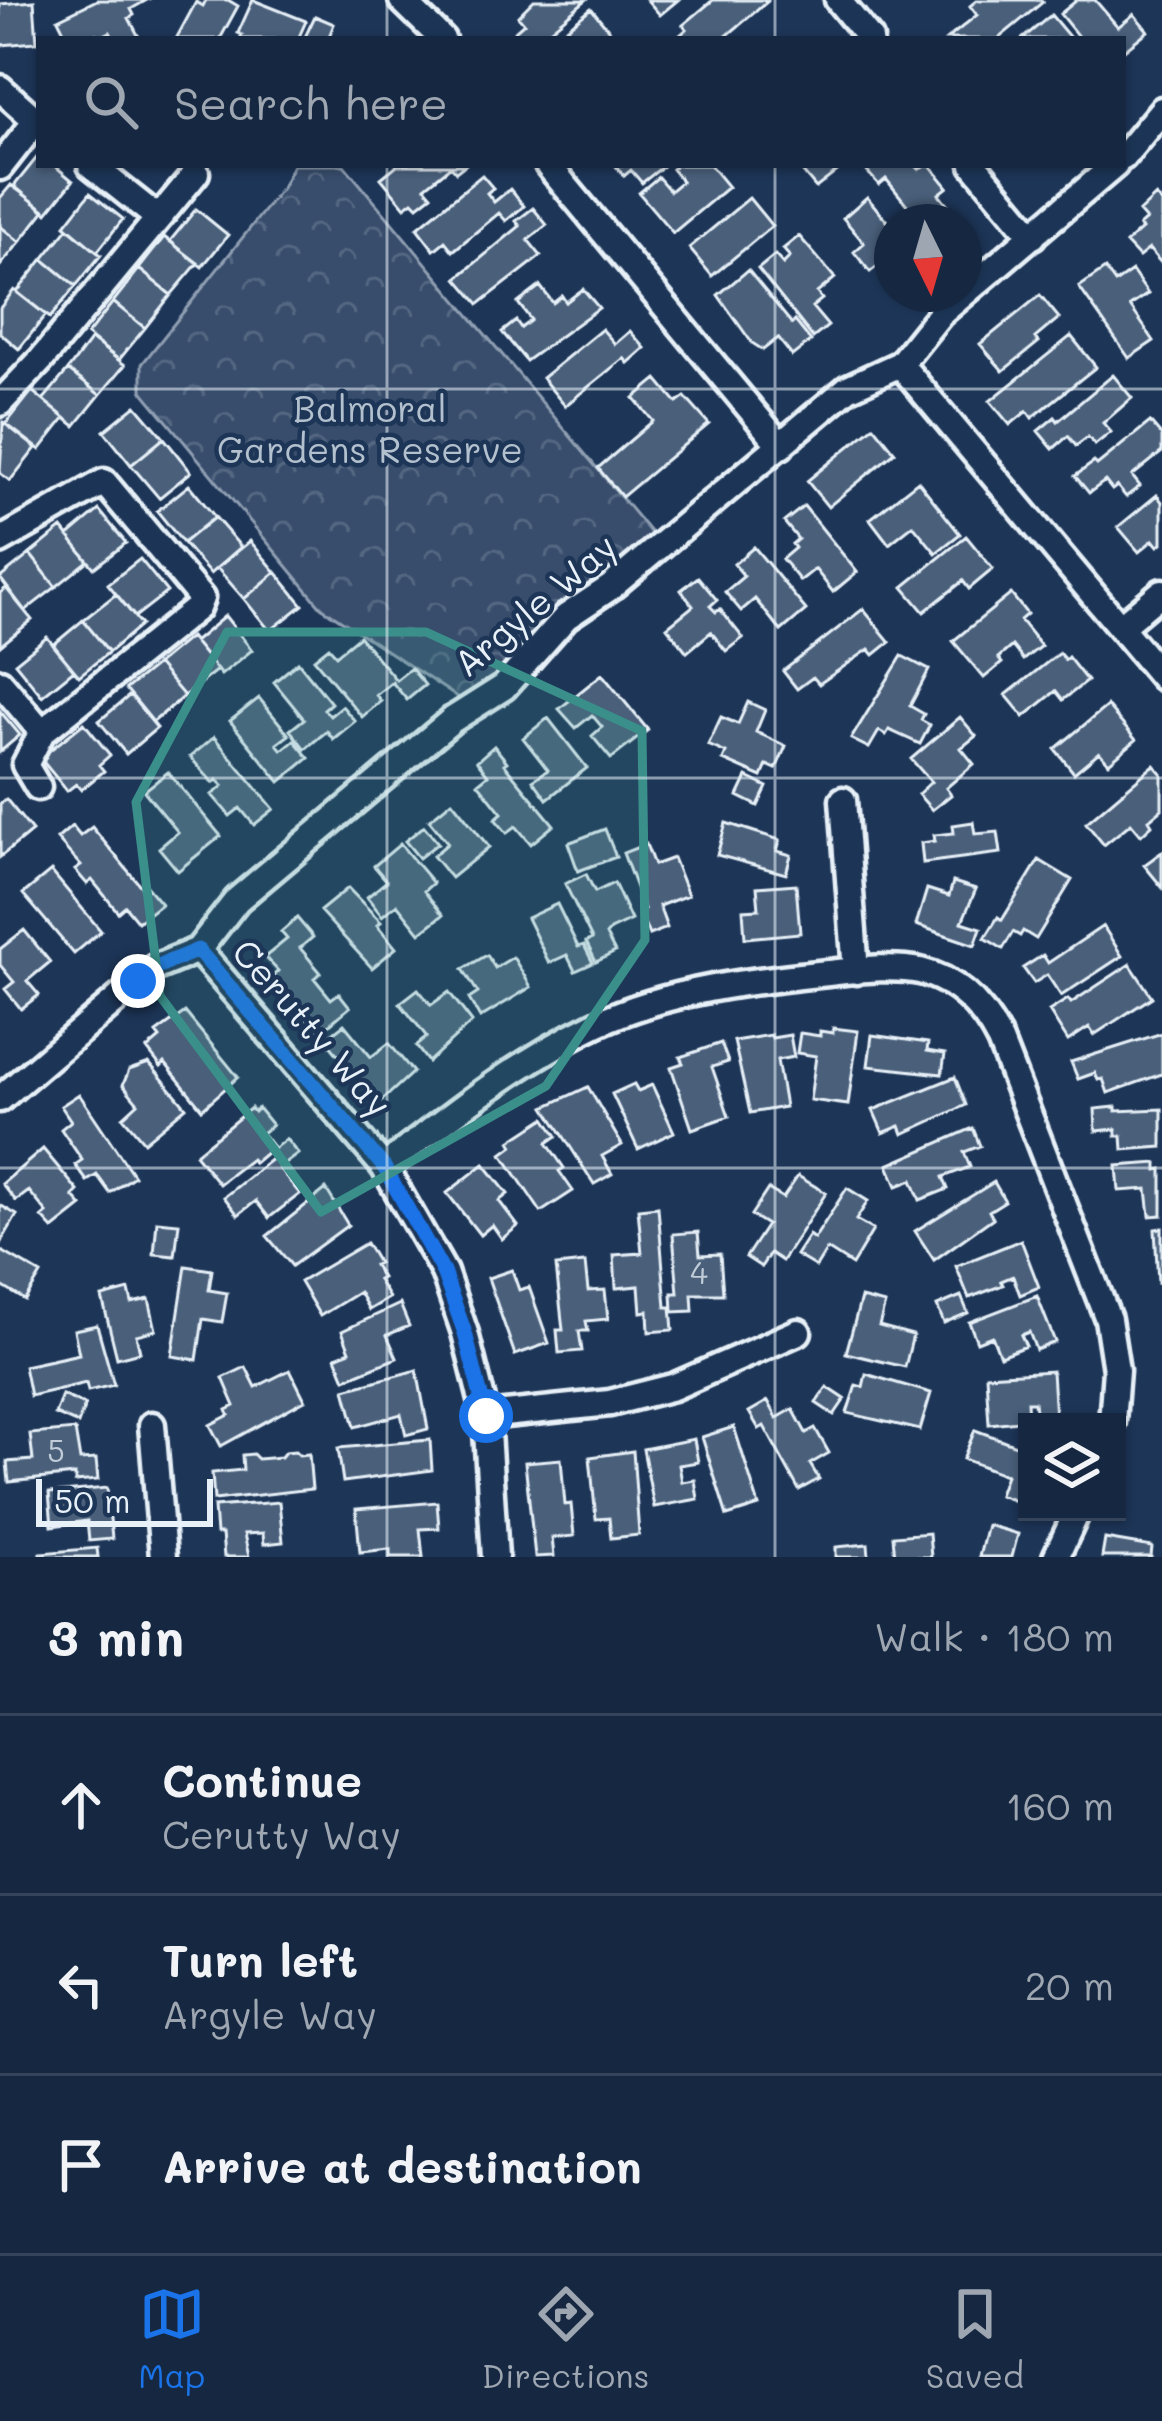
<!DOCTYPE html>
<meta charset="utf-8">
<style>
:root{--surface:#162841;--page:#1f3048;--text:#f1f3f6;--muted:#9ea6b1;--line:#35445a;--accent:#1a73e8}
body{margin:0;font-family:Mali,sans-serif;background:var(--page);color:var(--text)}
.controls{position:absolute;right:36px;bottom:36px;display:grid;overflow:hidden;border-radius:0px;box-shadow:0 3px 9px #0004}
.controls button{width:108px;height:108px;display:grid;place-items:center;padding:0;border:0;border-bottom:3px solid var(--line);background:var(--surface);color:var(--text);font:60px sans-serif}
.compass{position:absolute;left:874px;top:204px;width:108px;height:108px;border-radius:50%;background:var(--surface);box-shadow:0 3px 9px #0004;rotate:175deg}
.scale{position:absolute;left:36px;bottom:30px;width:177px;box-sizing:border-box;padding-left:12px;border:6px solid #e8f1f8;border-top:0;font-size:33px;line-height:42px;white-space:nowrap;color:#e8f1f8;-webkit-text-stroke:9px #1d3557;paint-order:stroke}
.stop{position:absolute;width:36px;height:36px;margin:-27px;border:9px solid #1a73e8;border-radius:50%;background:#fff}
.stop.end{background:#1a73e8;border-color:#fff;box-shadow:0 3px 12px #0008}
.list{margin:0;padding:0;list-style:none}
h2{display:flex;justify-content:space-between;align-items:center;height:156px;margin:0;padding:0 48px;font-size:51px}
h2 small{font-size:39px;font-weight:400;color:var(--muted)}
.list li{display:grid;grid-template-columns:78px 1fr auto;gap:36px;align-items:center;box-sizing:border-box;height:180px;padding:0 48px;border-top:3px solid var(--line)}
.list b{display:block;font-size:45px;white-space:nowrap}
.list p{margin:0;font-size:39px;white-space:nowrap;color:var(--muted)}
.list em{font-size:39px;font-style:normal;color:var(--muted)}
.icon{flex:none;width:66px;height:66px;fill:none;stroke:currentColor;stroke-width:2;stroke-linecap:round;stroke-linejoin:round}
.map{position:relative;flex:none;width:1162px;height:1557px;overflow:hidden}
.search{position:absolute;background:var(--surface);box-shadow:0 3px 9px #0004;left:36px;right:36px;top:36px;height:132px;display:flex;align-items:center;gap:30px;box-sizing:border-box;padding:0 42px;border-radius:0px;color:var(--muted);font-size:45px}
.sheet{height:696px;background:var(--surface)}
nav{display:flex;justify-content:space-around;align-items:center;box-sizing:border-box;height:168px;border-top:3px solid var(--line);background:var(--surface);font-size:33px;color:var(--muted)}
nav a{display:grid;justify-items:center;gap:6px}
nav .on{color:var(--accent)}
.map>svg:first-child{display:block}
.park{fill:url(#park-crowns);stroke:#909fb2;stroke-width:3}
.building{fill:#495e7a;stroke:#e8f1f8;stroke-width:3}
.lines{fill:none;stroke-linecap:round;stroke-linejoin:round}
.minor-casing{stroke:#e8f1f8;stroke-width:33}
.minor{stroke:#1d3557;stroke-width:24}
.route{stroke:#1a73e8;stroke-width:15}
.marked{fill:#3a8f8a;fill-opacity:0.2;stroke:#3a8f8a;stroke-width:9;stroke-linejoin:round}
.grid{fill:none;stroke:#e8f1f8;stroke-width:3;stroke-opacity:0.55}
.labels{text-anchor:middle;stroke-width:9;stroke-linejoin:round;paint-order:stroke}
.number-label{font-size:30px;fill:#c0ccd8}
.park-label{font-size:36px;fill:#b3c0ce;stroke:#1d3557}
.street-label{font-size:36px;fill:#e8f1f8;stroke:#1d3557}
</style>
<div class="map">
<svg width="1162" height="1557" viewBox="0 0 1162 1557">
<defs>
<pattern id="park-crowns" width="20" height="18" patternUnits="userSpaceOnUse" patternTransform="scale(3)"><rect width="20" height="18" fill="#374d6c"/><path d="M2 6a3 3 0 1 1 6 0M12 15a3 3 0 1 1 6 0" fill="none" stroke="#546782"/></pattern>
</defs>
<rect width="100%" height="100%" fill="#1d3557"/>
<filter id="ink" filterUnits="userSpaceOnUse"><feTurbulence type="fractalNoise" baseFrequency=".00833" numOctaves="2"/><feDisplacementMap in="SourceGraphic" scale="24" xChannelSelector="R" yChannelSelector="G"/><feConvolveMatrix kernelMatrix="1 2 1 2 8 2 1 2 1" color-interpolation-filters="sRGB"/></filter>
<g filter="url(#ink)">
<path class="park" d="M293 165H344L661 545 472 707 321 607 142 391V364L282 188Z"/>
<path class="building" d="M97 0H147L131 9 134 15 129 18 140 39H114L110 32 98 38 96 34 86 39H68L58 19Z
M206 0H228L238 6 220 39H176L196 2 203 6Z
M253 0 306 21 298 39H240L242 35 238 33Z
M534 0H586L539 39H510L508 37 524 23 518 16Z
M647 0H678L660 15Z
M713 0H768V1L723 39H684L680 35 687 29 683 25Z
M977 0H1041L1043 2 998 39H947L977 15 970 6Z
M1077 0H1095L1118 27 1134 14 1148 31 1123 51V39H1080L1060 14Z
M34 1 37 42 0 45V4Z
M591 8 613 35 607 39H553Z
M1051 15 1071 39H1022Z
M315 16 334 24 328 39 305 37Z
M39 155V165H54L73 181 47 213 14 186Z
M397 165H465L456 172 451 166 425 187 432 195 418 206 413 201 405 207 381 178Z
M615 165H661L662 167 642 183 631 170 624 176Z
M677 165H710L728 187 673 233 639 193 658 177 670 191 682 181 672 169Z
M797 165H845L816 188Z
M867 165H915L919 169 930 165 948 187 939 194 959 218 954 222H921L886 179 879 185 864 168Z
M482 175 493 188 487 193 494 202 510 189 524 206 506 221 499 213 453 251 445 241 434 250 417 228Z
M11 185 45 210 20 242 0 226V198Z
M90 193 123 219 97 252 65 225Z
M1156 196 1162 203V264L1149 249 1139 257 1126 243 1142 229 1139 226 1146 220 1139 212Z
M867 197 892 227V271L884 261 870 272 854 252 864 243 843 218Z
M749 198 772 226 712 276 689 248Z
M533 208 547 225 528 240 541 256 479 304 457 278 520 226 516 221Z
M196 209 228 235 202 267 170 241Z
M0 226 20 242 0 266Z
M68 228 101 255 76 286 43 259Z
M799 236 835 278 817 293 822 299 812 307 828 326 813 338 758 269 775 255 783 264 790 257 783 249Z
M164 237 198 263 171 295 139 269Z
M43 259 76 286 50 318 17 292Z
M139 269 171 295 145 328 113 302Z
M1105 269 1115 283 1132 271 1148 294 1130 306 1154 341 1129 358 1079 287Z
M748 270 792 324 795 321 811 341 792 356 778 338 763 350 752 343 718 295Z
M540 286 553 303 562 296 566 302 583 289 599 308 526 361 502 332 516 321 521 328 531 320 518 303Z
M14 290 46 315 19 349 0 333V308Z
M1040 295 1059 318 1035 338 1039 342 1003 371 980 344Z
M113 302 145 328 119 360 87 335Z
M602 329 615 344 630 331 645 348 628 363 624 358 565 406 542 378Z
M1071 336 1096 367 1032 418 1027 411 1010 425 990 401Z
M91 339 125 365 100 395 68 370Z
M68 370 100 395 75 426 43 400Z
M1113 375 1132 398 1103 423 1111 432 1095 445 1088 437 1076 446 1068 436 1053 449 1038 431 1055 417 1058 421Z
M657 379 677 403 685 397 709 424 622 497 598 468 653 421 634 398Z
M32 391 65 418 40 450 6 424Z
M136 405 164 438 131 465 104 431Z
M3 422 36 448 10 481 0 473Z
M1150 422 1162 436V452L1132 476 1140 486 1126 497 1117 486 1112 490 1105 481 1089 493 1075 476 1094 462 1097 465Z
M874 426 895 452 828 507 807 481Z
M164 438 191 472 159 498 131 465Z
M918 481 960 534 936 553 913 525 889 544 870 519Z
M189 485 215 517 183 543 157 511Z
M1157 495 1162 502V543L1158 546 1153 540 1139 552 1118 527Z
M804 506 857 572 833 592 815 569 800 581 782 559 795 548 792 544 798 539 784 522Z
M99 510 126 543 94 568 68 536Z
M215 517 241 547 210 574 183 543Z
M62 528 88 561 56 587 30 554Z
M966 536 993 569 969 589 963 581 924 612 903 587Z
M250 541 276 572 244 599 217 568Z
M754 547 806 610 781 631 755 599 741 611 725 592 744 576 734 564Z
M30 554 56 587 25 611 0 578Z
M140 559 167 592 135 617 108 584Z
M276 572 303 605 270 631 244 599Z
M698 577 717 600 710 606 716 612 720 609 743 638 726 651 711 632 687 652 667 627 693 606 681 590Z
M6 588 32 620 0 646V593Z
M116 594 141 625 109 652 83 620Z
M1011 594 1027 614 1020 620 1041 646 1023 660 1012 646 998 658 1002 663 984 678 953 641Z
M863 609 890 642 874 655 869 649 819 684 813 677 797 689 783 671Z
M225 616 252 650 221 675 194 642Z
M83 620 109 652 79 676 53 645Z
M359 636 396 680 411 668 425 685 407 700 392 682 376 695 381 701 362 717 314 659 329 647 336 655Z
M47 637 74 670 42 696 15 663Z
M190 637 217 670 184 696 157 664Z
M1059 653 1065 660 1068 657 1087 681 1063 700 1056 691 1024 717 1006 695Z
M902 656 929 670 910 706 924 714 921 720 930 725 920 744 889 730 886 735 879 731 869 748 851 739Z
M298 662 331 703 324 709 330 716 342 706 355 721 333 739 327 731 305 749 290 730 304 719 274 682Z
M157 664 184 696 153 722 126 689Z
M602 674 648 730 611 759 592 736 602 727 592 715 576 728 559 709Z
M130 695 157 728 126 754 99 721Z
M259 698 289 735 277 744 282 750 294 740 309 758 280 782 230 721Z
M748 702 765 710 756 732 786 746 776 769 767 765 762 777 723 760 726 753 708 745 721 717 738 724Z
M1107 706 1136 740 1109 763 1099 752 1074 773 1055 749Z
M0 711 20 735 0 752Z
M960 717 976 736 961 748 974 764 946 788 951 795 932 810 918 794 931 782 911 759Z
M548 718 587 768 547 799 533 780 548 770 523 738Z
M84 723 110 755 99 765 104 771 81 790 76 784 67 791 40 758Z
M214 737 274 809 254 825 240 808 230 816 212 795 223 786 217 780 213 783 190 757Z
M494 746 507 762 504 764 554 825 531 844 516 826 507 833 495 819 502 813 478 783 488 775 477 761Z
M1154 765 1162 774V809L1149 820 1152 825 1141 835 1131 823 1104 845 1086 823Z
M168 772 221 836 178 871 159 848 178 832 144 791Z
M747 777 767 787 758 806 738 796Z
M6 799 32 831 0 857V804Z
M452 801 489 847 451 878 433 856 448 843 429 820Z
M973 822 975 834 998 832 1001 853 923 863 921 843 935 841 934 835 954 833 953 825Z
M726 823 780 840 777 851 791 855 786 874 717 855Z
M72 826 80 836 92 827 143 889 146 886 161 904 138 922 125 906 118 912 92 880 87 884 75 870 81 866 57 839Z
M424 826 438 843 419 858 405 841Z
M605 829 616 857 578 871 568 843Z
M400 844 433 883 424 891 443 915 420 933 397 904 382 916 367 897 387 881 374 866Z
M646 844 654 865 673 858 688 895 659 906 667 928 649 935 639 911 644 909 623 853Z
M1162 852V887L1144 865Z
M1039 860 1072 880 1036 939 1023 931 1020 936 1013 932 1003 949 985 938 998 917 1002 920Z
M51 871 101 931 74 954 23 894Z
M586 874 595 892 614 883 631 920 610 930 606 935 615 952 596 962 586 942 592 939 565 884Z
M953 882 976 889 962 922 981 928 975 945 916 925 927 889 949 896Z
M796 884 800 933 745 938 743 910 759 909 757 887Z
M348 888 381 922 377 925 396 948 372 968 320 911Z
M557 904 578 947 584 945 593 963 575 971 567 955 549 963 527 918Z
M297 918 313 937 300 948 321 973 314 978 331 999 339 993 350 1007 319 1033 273 976 278 971 265 957 287 939 281 932Z
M1103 926 1122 956 1061 996 1047 975 1034 983 1023 968 1043 955 1048 963Z
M24 930 50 962 27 981 39 995 21 1009 5 989 14 982 0 965V949Z
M487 955 495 968 513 957 531 987 480 1018 469 999 478 993 463 969Z
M1130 964 1152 997 1094 1035 1089 1027 1068 1041 1049 1011 1068 999 1071 1003Z
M418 989 431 1005 449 992 472 1022 428 1062 416 1046 427 1037 400 1003Z
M185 1012 238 1077 202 1109 165 1063 161 1067 147 1049 160 1038 156 1033Z
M344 1024 371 1057 389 1043 413 1072 378 1104 325 1039Z
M833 1028 858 1031 848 1105 810 1100 816 1056 797 1053 800 1033 820 1036V1031L833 1033Z
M1162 1033V1074L1108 1093 1103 1079 1098 1080 1095 1073 1078 1079 1071 1062Z
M771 1035 772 1038 790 1035 794 1057 777 1060 785 1107 750 1113 734 1041Z
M872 1035 928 1043 927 1051 945 1054 942 1074 868 1066Z
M721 1043 728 1062 712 1067 729 1116 692 1129 671 1067 683 1063 680 1057Z
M149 1063 186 1107 144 1142 123 1117 138 1103 123 1085 129 1070Z
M955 1077 966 1105 903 1134 900 1126 883 1133 873 1110Z
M634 1084 638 1091 652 1085 674 1132 638 1149 612 1094Z
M588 1087 622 1145 602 1156 612 1174 594 1184 545 1107Z
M79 1094 134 1176 110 1193 97 1175 87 1181 75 1165 82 1160 61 1129 71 1121 61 1106Z
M1116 1107V1111L1162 1109V1147L1123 1150 1122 1136H1116V1129L1096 1131 1095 1109Z
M251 1108 254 1112 258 1108 272 1125 262 1133 273 1147 254 1163 251 1159 219 1184 195 1154Z
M545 1118 557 1136 547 1143 564 1168 559 1171 573 1191 541 1212 502 1154 513 1146 510 1141Z
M973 1128 980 1146 964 1152 970 1167 943 1177 948 1189 920 1200 912 1180 897 1186 888 1165Z
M286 1139 298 1154 279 1168 300 1194 269 1218 256 1201 238 1215 224 1197 273 1158 269 1152Z
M43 1149 78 1191 73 1196 82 1206 53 1229 42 1217 47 1213 29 1191 16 1201 2 1184Z
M1157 1163V1170L1162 1169V1215L1150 1216 1147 1189 1119 1191 1117 1166Z
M484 1164 508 1194 499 1201 518 1226 502 1239 492 1225 480 1235 447 1193Z
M798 1176 826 1193 782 1261 770 1253 761 1267 746 1257 767 1225 751 1215 768 1189 783 1198Z
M994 1182 1005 1201 989 1211 993 1218 934 1260 915 1231Z
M847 1188 868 1201 856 1220 873 1230 852 1265 827 1249 816 1267 796 1255 809 1235 814 1239Z
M326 1189 348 1225 292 1266 267 1236Z
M0 1205 17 1215 0 1244Z
M658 1207 666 1307H671L673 1330 649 1332 648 1311 641 1312 639 1286 616 1288 614 1255 642 1253 638 1209Z
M157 1221 179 1223 175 1256 154 1254Z
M1162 1228V1282L1158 1283 1155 1229Z
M698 1232 700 1255 720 1254 723 1294H692L693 1311 673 1312 672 1293H678L673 1234Z
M1021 1240 1039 1287 1020 1295 1013 1276 1001 1281 1003 1285 969 1298 956 1266Z
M366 1243 378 1263 374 1265 382 1278 378 1280 389 1298 369 1310 359 1292 320 1316 300 1282Z
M0 1250 41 1274 25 1300 0 1285Z
M585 1263 588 1291 605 1290 608 1319 586 1321 588 1331H579L582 1351 559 1353 557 1330H563L556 1266Z
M186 1266 212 1270 209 1290 227 1293 222 1322 203 1319 197 1360 172 1356Z
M512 1270 519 1290 529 1287 549 1343 515 1355 488 1278Z
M129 1290 132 1303 149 1299 156 1330 136 1335 140 1352 117 1358 102 1297Z
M961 1296 968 1313 944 1323 937 1306Z
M1037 1296 1055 1342 1036 1350 1029 1332 1021 1335 1026 1346 1000 1356 992 1336 977 1342 969 1322Z
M861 1298 885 1304 879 1326 913 1335 905 1367 846 1353Z
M400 1304 409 1326 387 1335 397 1358 345 1379 336 1357 350 1351 342 1331Z
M97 1325 114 1385 88 1391 86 1383 30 1396 24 1366 79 1354 74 1330Z
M246 1367 256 1387 290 1370 305 1400 221 1446 210 1425 229 1415 227 1410 235 1406 223 1378Z
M417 1370 428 1429 406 1435 401 1414 355 1427 345 1389Z
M1052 1371 1055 1419 1036 1420 1034 1402H1027L1028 1420 989 1424 986 1375Z
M866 1374 931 1393 920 1430 847 1413 856 1385 863 1387Z
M827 1387 845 1399 834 1415 816 1403Z
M62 1395 85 1405 78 1424 55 1414Z
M768 1401 777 1418 793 1409 806 1433 815 1428 829 1453 810 1464 819 1479 799 1490 764 1426 759 1429 749 1412Z
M734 1427 759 1506 727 1516 702 1437Z
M75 1430 80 1460 96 1459 98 1480 75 1482V1475L9 1482 7 1462 33 1460 30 1434Z
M975 1430 1027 1449V1480L1018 1502 999 1495 1006 1475 963 1459Z
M694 1439 698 1462 679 1465 682 1482 695 1480 698 1499 654 1507 643 1449Z
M430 1440 432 1470 343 1482 338 1448Z
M295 1451 299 1455 309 1454 312 1489 214 1500 212 1473 243 1470 242 1455 253 1454 258 1459 281 1457 285 1452Z
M633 1451 639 1535 611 1538 609 1518 596 1519 590 1457Z
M561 1459 565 1505 571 1504 574 1536 552 1538 554 1556 535 1557 525 1462Z
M107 1488 112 1539 89 1541 87 1521 52 1526 49 1493Z
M279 1502 283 1542 264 1544 263 1533 244 1534 249 1557H224L222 1534H216L214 1507Z
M437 1502 439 1528 420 1529 423 1557H390V1549L360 1552 356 1509Z
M987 1525 1018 1534 1012 1557H979Z
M929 1533 931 1557H895L893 1536Z
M1105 1539 1152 1547 1151 1557H1102Z
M868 1544 869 1557H836V1547Z
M97 1548 98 1557H40V1553Z"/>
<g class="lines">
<g class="minor-casing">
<path id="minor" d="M402 0 442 39
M838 0 870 39
M0 88 39 123
M1123 157 1162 110
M91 165 158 218
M548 165 781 446
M974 165 1033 236
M0 167 36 121
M900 364 1162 677
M0 403 41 360 196 173
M0 541 104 482 201 598 197 608 42 732 25 765 38 787
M1120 627 1162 592
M0 682 42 732
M843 800 856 971
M198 950 384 1167 444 1272 465 1333 486 1416 495 1557
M0 1099 154 968 198 950 237 900 452 720 504 687 566 617 611 587 848 388 900 364 940 314 1115 165
M384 1167C452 1114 518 1062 596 1024 668 990 750 981 828 973 857 970 891 965 920 971 957 980 983 1007 1000 1041L1108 1319 1116 1370 1112 1422
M486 1416 610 1403 673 1387 798 1332
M152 1425 163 1557
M1056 1557 1077 1512"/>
</g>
<use href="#minor" class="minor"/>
</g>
</g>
<g class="lines" filter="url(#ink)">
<path class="route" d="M138 981 154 968 198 950 384 1167 443 1272 465 1333 486 1416"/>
</g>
<path class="marked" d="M227 632H426L642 731 645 940 546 1086 321 1212 160 996 136 802Z"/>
<path class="grid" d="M387 0V39M775 0V39M387 165V1557M775 165V1557M0 389H1162M0 778H1162M0 1168H1162"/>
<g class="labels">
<g class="number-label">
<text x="699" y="1284">4</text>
<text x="56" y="1462">5</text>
</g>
<g class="park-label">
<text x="370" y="422">Balmoral<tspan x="370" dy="41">Gardens Reserve</tspan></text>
</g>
<g class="street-label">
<text transform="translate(535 605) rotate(-40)" y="13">Argyle Way</text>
<text transform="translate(312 1028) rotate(49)" y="13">Cerutty Way</text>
</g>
</g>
</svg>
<div class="controls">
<button><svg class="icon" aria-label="layers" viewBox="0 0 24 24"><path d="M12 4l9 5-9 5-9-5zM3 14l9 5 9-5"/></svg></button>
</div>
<svg class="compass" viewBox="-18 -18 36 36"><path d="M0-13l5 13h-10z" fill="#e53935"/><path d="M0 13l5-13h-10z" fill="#9ea6b1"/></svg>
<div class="scale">50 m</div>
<div class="stop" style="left:486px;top:1416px"></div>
<div class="stop end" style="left:138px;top:981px"></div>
<div class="search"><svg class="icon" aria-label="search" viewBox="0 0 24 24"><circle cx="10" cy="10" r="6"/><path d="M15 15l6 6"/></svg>Search here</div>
</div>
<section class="sheet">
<h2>3 min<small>Walk · 180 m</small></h2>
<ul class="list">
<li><svg class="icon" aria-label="ahead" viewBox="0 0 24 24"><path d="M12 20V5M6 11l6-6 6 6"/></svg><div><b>Continue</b><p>Cerutty Way</p></div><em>160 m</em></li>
<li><svg class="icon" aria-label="left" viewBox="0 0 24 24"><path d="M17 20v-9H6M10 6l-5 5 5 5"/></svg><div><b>Turn left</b><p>Argyle Way</p></div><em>20 m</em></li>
<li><svg class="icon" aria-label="arrive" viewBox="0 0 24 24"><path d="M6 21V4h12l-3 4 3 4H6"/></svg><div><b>Arrive at destination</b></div></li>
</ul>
</section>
<nav>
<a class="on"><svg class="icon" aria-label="map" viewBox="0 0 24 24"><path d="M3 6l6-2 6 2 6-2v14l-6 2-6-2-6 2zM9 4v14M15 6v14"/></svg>Map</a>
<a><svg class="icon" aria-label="directions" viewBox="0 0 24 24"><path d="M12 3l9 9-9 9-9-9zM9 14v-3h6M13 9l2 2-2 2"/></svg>Directions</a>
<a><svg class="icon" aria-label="saved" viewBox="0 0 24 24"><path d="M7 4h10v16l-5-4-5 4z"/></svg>Saved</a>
</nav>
